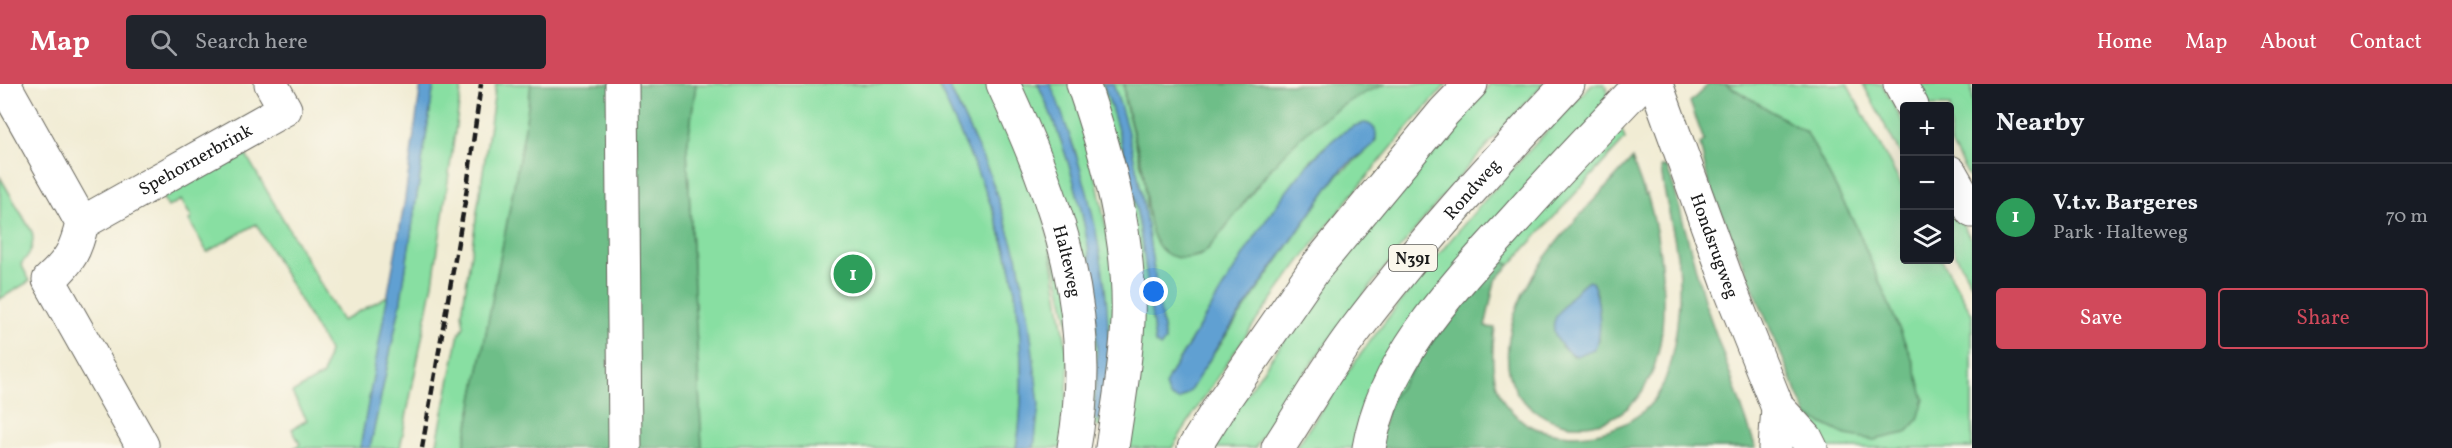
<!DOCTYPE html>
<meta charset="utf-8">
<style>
:root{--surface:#171b24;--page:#20242c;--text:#f1f3f6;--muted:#9ea1a6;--line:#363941;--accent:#d1495b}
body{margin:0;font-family:Vollkorn,serif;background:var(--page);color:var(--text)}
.controls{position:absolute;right:18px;top:18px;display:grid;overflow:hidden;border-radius:6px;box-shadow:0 6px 24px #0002}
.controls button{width:54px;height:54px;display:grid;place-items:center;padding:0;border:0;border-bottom:2px solid var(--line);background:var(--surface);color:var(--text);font:30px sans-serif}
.you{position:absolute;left:1154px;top:208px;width:21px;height:21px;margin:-15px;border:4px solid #fff;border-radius:50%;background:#1a73e8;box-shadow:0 0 0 9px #1a73e833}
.badge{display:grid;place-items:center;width:39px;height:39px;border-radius:50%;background:var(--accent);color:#fff;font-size:20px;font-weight:700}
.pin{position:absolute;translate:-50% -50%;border:3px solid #fff;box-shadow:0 2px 6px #0006}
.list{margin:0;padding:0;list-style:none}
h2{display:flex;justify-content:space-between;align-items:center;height:78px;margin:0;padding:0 24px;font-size:26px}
h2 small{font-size:20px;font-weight:400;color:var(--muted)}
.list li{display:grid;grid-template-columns:39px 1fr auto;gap:18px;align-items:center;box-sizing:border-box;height:108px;padding:0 24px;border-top:2px solid var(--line)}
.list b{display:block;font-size:22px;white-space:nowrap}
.list p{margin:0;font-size:20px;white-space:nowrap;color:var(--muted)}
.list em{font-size:20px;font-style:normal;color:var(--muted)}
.actions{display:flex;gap:12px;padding:18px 24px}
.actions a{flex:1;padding:14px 0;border:2px solid var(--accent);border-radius:6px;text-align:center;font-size:21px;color:var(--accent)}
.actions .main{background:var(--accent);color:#fff}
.icon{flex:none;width:33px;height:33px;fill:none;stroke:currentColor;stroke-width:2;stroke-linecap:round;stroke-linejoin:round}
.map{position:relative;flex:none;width:1972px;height:364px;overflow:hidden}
header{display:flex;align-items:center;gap:36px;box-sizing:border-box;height:84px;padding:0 30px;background:var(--accent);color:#fff}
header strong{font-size:28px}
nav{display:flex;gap:33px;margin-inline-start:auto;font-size:21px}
.search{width:420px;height:54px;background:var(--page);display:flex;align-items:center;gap:15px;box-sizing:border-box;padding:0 21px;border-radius:6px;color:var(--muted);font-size:22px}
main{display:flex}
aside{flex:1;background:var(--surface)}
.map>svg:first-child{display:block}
.green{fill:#88dfa2;stroke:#527e5f;stroke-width:1.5;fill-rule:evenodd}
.forest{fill:#6ebe88;stroke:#456d52;stroke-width:1.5;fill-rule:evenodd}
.water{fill:#60a0d2;stroke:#3e5e77;stroke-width:1.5}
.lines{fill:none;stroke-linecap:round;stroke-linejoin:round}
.minor-casing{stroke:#67655c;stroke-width:35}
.major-casing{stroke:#67655c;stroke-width:35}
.minor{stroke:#fff;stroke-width:33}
.major{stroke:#fff;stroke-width:33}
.rail{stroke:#1c1c1c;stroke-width:4.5;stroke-dasharray:9 4.5;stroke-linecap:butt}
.labels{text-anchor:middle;stroke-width:4.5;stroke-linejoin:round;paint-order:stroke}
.shield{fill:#fbf7ec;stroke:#5f5e5a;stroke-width:1.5}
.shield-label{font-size:16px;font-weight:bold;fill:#1c1c1c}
.street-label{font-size:18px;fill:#1c1c1c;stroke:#fbf7ec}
</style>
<header>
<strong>Map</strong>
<div class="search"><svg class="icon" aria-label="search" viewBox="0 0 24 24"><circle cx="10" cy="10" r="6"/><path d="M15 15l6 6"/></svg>Search here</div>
<nav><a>Home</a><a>Map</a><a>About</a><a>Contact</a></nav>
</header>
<main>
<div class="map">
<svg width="1972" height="364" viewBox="0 0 1972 364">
<rect width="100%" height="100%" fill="#fbf7ec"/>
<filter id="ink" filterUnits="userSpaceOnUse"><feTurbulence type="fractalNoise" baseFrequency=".0167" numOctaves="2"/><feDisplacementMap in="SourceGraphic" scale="12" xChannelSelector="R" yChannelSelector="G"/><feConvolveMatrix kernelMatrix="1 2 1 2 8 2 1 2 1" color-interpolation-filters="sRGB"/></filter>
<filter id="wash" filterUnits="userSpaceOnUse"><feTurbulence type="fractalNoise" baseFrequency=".008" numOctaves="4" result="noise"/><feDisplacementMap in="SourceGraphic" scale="24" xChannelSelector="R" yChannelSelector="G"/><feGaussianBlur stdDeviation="1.35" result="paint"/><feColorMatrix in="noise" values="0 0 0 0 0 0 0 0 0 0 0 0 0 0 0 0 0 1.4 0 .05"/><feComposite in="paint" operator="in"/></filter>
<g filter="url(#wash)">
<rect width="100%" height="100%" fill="#f1ecd4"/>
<path class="green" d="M434 0H462L433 199 400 364H370L400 222Z
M496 0H531L525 44 464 364H436L459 249 464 243 462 229Z
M696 0H938C964 58 994 116 1009 178 1017 210 1020 244 1021 278 1022 307 1022 335 1016 364H702L687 64Z
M948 0H993L1044 128 1069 278 1063 364H1034C1036 340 1034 315 1032 291 1027 178 997 101 948 0Z
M1014 0H1038C1087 107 1104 214 1094 331L1107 271 1105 207 1076 69 1050 0H1073L1083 27 1116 195 1106 346 1092 340 1089 331Z
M1092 0H1103C1134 83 1145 171 1155 259L1165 257C1150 170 1142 84 1113 0H1124V16L1145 97 1146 123 1154 152 1191 173 1199 172 1208 165 1286 66 1323 33 1363 9 1386 0H1447C1345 113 1252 234 1172 364H1121L1129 309ZM1353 42 1375 46 1376 56C1365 72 1345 82 1333 97L1184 313 1169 292 1224 203 1306 82 1323 64Z
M1490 0H1544C1476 70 1414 145 1355 222 1320 268 1284 315 1255 364H1209L1345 168Z
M1592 0H1605L1611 18 1356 364H1296C1381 232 1482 113 1592 0Z
M1726 0H1847L1904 106V176H1942L1972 230V364H1821L1807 332 1846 351 1914 280 1856 142 1807 49Z
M1863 0H1882L1904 40V77Z
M1916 0H1972V98L1950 58V22H1929Z
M1618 36 1625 55 1510 181 1493 172Z
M241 62 342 237 389 211 360 364H294L300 360 292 345 307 336 292 309 323 291 329 267 256 140 207 168 189 136 192 134 181 116 168 123 160 109Z
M0 93 32 148C35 160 30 171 21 180L30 197 0 215Z
M1950 118 1972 157V201L1950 160Z"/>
<path class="forest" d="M531 0H615L620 364H464L525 44Z
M628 0H696L687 64 702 364H630Z
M1124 0H1386C1332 20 1293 56 1258 100 1240 123 1224 148 1204 169 1191 176 1172 177 1161 165 1145 148 1147 103 1142 81 1136 54 1125 27 1124 0Z
M1709 0H1726L1807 49 1856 142 1914 280 1924 315 1918 336 1906 349 1874 356 1846 351 1807 332 1708 97 1700 60 1704 57 1690 18Z
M1632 75 1645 111 1647 110C1663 163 1675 257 1643 306 1619 344 1568 353 1533 325 1526 320 1518 313 1515 305 1502 280 1508 247 1518 221 1540 166 1593 119 1632 75ZM1592 198 1597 210 1599 256 1574 272 1561 262Z
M1666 82 1674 103 1705 219 1756 364H1376L1390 317 1493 172 1510 181 1495 197 1485 243 1495 244C1491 271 1491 296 1505 320 1511 328 1520 335 1528 341 1577 364 1651 347 1667 290 1679 249 1683 201 1675 159 1671 133 1663 109 1661 83Z"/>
<path class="water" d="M421 0H434L400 222 370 364H360L404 121Z
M938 0H948L989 88 1017 172 1029 235 1039 321 1034 364H1016C1022 335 1022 307 1021 278 1020 244 1017 210 1009 178 994 116 963 58 938 0Z
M1038 0H1050C1058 15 1062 31 1068 47 1095 121 1117 229 1105 307 1104 316 1104 331 1099 337L1095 335 1094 331C1104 214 1087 107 1038 0Z
M1103 0H1113C1143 83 1150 170 1165 257L1160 263 1155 259C1145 171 1134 83 1103 0Z
M1365 39C1376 41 1379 51 1373 61L1343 84 1333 97 1219 260 1190 307 1179 316 1170 313 1165 302 1169 292C1205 239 1304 47 1365 39Z
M1589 196 1592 198C1599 211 1604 253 1594 265L1577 272C1564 268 1549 250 1555 235 1559 226 1580 200 1589 196Z"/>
</g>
<g filter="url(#ink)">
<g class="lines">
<g class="minor-casing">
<g id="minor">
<path d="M4 0 82 139C76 166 70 177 49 196L142 361 140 364"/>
<path d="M622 0 625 364"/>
<path id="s1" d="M1003 0C1058 119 1098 231 1074 364"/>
<path d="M1900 0 1912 22"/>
<path d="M1950 88 1972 127"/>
<path id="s2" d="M82 139 285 25 271 0"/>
</g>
</g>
<g class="major-casing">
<g id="major">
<path d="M1083 0C1109 76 1131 156 1128 237 1126 280 1118 322 1112 364"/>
<path id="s3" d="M1656 0 1731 207 1778 324 1806 354 1811 364"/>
<path d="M1194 364 1222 319 1316 183 1444 28 1471 0"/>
<path id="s4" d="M1278 364C1303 326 1326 285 1353 249 1419 161 1493 80 1568 0"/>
<path d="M1369 364C1384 273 1457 199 1517 133 1557 88 1599 44 1641 0"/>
<path d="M1775 364 1778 324"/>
</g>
</g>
<use href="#minor" class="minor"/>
<use href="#major" class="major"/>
<path class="rail" d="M422 364 465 118 481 0"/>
</g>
</g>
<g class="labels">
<rect class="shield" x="1389" y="161" width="48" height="26" rx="4.5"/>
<g class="shield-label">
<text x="1413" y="180">N391</text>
</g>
<g class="street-label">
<text dy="6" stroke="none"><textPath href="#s2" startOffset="130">Spehornerbrink</textPath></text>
<text dy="6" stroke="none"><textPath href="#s4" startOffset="324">Rondweg</textPath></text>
<text dy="6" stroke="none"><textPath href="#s3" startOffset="172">Hondsrugweg</textPath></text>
<text dy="6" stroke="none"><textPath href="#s1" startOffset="189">Halteweg</textPath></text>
</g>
</g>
</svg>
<div class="controls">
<button>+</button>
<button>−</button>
<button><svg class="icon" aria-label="layers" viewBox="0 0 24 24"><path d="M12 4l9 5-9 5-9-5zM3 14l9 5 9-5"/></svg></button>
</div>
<div class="you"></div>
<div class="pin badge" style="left:853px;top:190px;background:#2e9e5b">1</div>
</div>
<aside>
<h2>Nearby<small></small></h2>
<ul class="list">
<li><span class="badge" style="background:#2e9e5b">1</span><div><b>V.t.v. Bargeres</b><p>Park · Halteweg</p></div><em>70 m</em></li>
</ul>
<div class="actions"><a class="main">Save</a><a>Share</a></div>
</aside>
</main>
